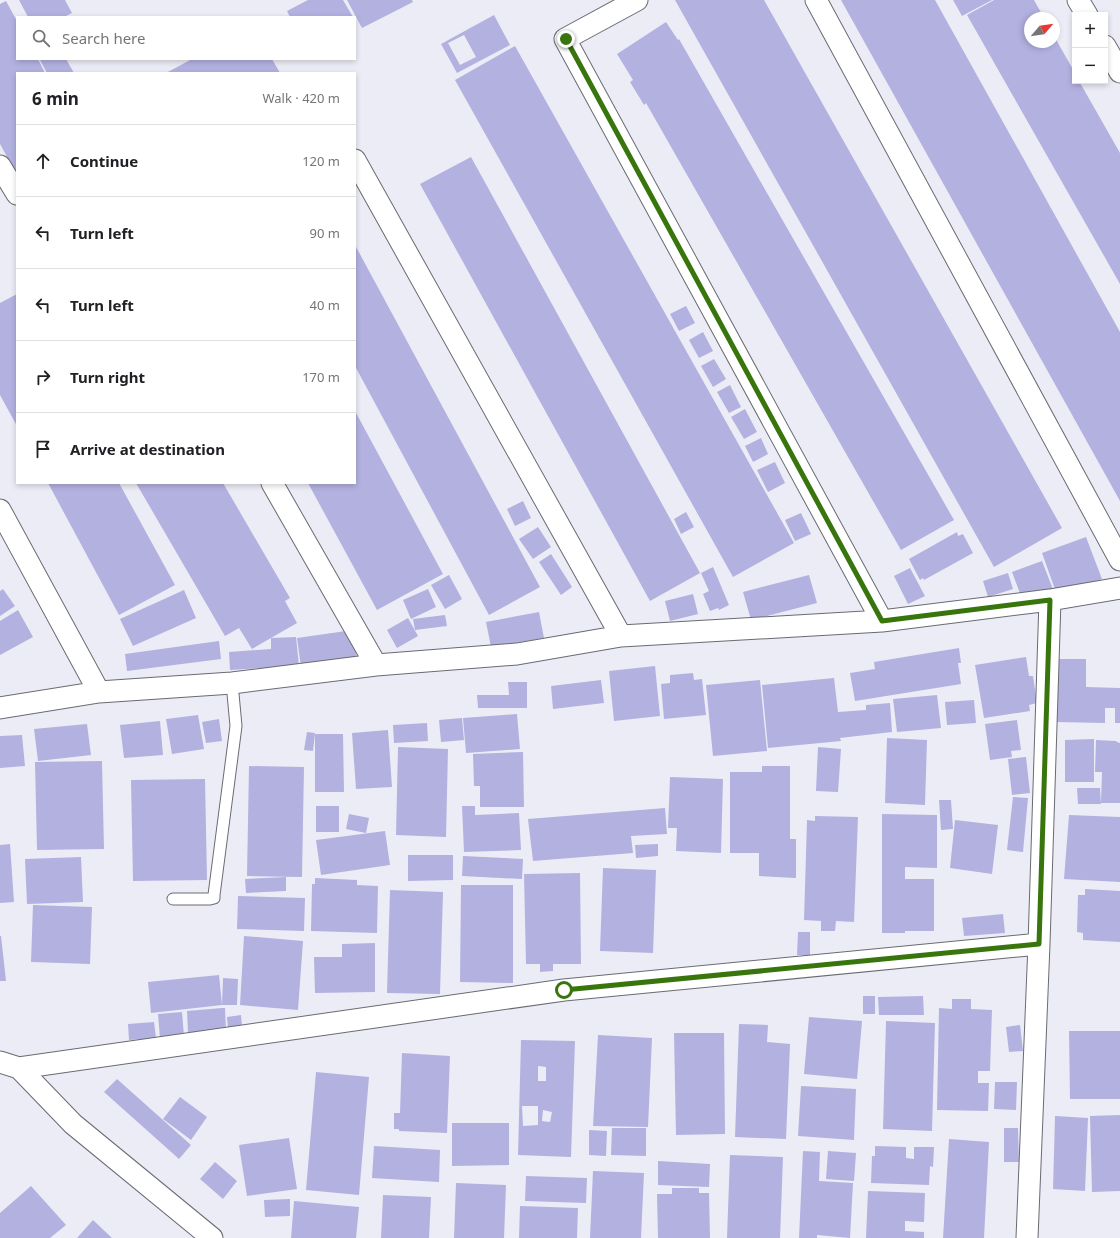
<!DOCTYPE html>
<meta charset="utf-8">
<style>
:root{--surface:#fff;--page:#f2f2f2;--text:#202124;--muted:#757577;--line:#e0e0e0}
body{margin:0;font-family:"Noto Sans",sans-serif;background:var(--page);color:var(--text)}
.controls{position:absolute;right:12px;top:12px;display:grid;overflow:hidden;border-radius:0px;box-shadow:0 2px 6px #0003}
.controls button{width:36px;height:36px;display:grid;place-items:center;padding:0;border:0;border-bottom:1px solid var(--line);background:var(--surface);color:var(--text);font:20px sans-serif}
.compass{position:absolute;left:1024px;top:12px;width:36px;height:36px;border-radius:50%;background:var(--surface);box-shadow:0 2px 6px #0003;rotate:61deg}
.stop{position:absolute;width:12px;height:12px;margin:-9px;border:3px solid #38750d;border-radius:50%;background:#fff}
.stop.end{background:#38750d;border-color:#fff;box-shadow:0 1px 4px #0008}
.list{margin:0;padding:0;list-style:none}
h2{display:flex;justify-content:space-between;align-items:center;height:52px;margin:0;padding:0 16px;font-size:17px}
h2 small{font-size:13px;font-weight:400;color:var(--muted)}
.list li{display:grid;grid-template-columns:26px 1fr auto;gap:12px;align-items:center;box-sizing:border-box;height:72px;padding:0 16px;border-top:1px solid var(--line)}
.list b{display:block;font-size:15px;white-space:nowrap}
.list em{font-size:13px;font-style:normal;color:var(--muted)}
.icon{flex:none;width:22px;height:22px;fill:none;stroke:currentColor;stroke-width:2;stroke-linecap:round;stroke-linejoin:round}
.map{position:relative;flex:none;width:1120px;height:1238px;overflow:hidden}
.search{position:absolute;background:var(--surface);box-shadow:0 2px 6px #0003;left:16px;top:16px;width:340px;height:44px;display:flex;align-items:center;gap:10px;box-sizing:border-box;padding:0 14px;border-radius:0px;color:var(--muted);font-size:15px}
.panel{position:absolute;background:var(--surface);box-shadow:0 2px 6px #0003;left:16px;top:72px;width:340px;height:412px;border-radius:0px}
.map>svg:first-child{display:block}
.building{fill:#b3b1e0;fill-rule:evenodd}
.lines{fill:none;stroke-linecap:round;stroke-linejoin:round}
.service-casing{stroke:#6a6a72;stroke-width:13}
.minor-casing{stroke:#6a6a72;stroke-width:23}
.service{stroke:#fff;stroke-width:11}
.minor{stroke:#fff;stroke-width:21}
.route{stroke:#38750d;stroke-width:5}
</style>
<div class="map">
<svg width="1120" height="1238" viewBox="0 0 1120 1238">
<rect width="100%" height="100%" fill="#ececf6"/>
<path class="building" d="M19 0H65L72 13 64 17H28Z
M308 0H343L353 17H290L287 11Z
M347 0H412L413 2 362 28Z
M675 0H764L1062 528 994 567Z
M841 0H935L1120 332V501Z
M953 0H992L962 16Z
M994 0H1034L1044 18H1030V42H1054V36L1075 73V81H1079L1120 153V284L967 15Z
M6 1 17 21V59H38L45 73H17V175L0 144V4Z
M494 15 510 45 457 73 441 44ZM464 35 476 57 460 65 448 43Z
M666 22 678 40 679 39 954 520 901 550 646 103 644 105 630 82 633 80 617 54Z
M515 46 794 543 733 577 455 80Z
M42 59H66L74 73H47L40 60Z
M192 59H272L280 73H166Z
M471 157 700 573 650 601 420 184Z
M355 245 540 587 489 615 355 366Z
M17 294V426L0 395V303Z
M686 306 695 323 679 331 670 314Z
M703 332 713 351 699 358 689 340Z
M714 359 726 379 713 387 701 366Z
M730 385 741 407 729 413 717 392Z
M745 409 757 432 744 439 731 417Z
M355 411 443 574 377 610 308 483H355Z
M761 438 768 454 753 462 745 446Z
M775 462 785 483 768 492 757 470Z
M48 483H119L175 585 119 615Z
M136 483H223L290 598 285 601 297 623 252 649 239 628 225 636Z
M523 501 531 518 515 526 507 509Z
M686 512 694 527 681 534 674 519Z
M801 513 811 534 795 541 785 520Z
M538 527 551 547 533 559 519 539Z
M957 532 958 536 963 534 973 553 924 580 923 578 920 580 909 559Z
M1086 537 1102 579 1057 595 1042 553Z
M551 554 572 587 561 595 539 562Z
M1042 561 1054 592 1024 604 1012 572Z
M713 567 729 605 719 610 718 608 710 611 703 594 709 591 701 573Z
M910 568 925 596 908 604 894 576Z
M1008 573 1013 589 988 597 983 581Z
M449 575 462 599 445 609 431 585Z
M809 575 817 603 751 620 743 592Z
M3 589 15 606 0 616V591Z
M428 589 436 607 411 619 403 600Z
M184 590 196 618 133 646 120 619Z
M693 594 698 614 670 621 665 601Z
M18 610 33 637 0 655V621Z
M539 612 544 638 491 647 486 622Z
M445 615 447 626 415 630 413 619Z
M408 618 418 636 397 648 387 630Z
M353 630 357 660 301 667 297 638Z
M296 637 299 666 230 670 229 652 271 649V638Z
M219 641 221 659 127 671 125 654Z
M959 648 961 663H958L961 684 855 701 850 673 875 669 874 662Z
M1026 657 1029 676H1033L1037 703 1029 705 1030 711 984 718 975 665Z
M1056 659H1086V687L1120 688V723H1115V708H1105V723L1056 722Z
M655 666 660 716 614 721 609 671Z
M693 673 694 680 702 679 706 715 664 719 661 684 670 683V675Z
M834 678 838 712 866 710V705L890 703 892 732 840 738 841 741 768 748 762 685Z
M601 680 604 703 553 709 551 686Z
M760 680 767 751 713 756 706 685Z
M508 682H527V708H478L477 695H509Z
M937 695 941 728 897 732 893 699Z
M974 700 976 723 947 725 945 702Z
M517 714 520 749 466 753 463 718Z
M198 715 204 749 172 754 166 719Z
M462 718 464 740 441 742 439 720Z
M219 719 222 741 206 743 202 722Z
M1017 720 1021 750 1011 751 1012 757 990 760 985 724Z
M160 721 163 755 124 758 120 725Z
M427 723 428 741 394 743 393 725Z
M87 724 91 755 38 761 34 729Z
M388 730 392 787 356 789 352 733Z
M307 732 315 733 313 751 304 750Z
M315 734H343L344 792H315Z
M22 735 25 766 0 768V736Z
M887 738 927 740 925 805 885 803Z
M1094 739V782H1065V740Z
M1096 740 1116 741 1117 742 1120 743V803H1101L1102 772H1095Z
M398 747 448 749 446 837 396 835Z
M818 747 841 749 838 792 816 791Z
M523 752 524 807H480V786H474L473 754Z
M1026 757 1030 793 1012 795 1008 759Z
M102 761 104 849 37 850 35 762Z
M249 766 304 767 302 877 247 876Z
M762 766H790V839H796V878L759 876V853H730V772H762Z
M670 777 723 779 721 853 676 851 677 828H668Z
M205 779 207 880 133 881 131 780Z
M1077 788H1100L1101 804H1078Z
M1013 797 1028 798 1023 852 1007 850Z
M939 800H951L953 829 941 830Z
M316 806H339V832H316Z
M462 806H475V815L519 813 521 850 464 852Z
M665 808 667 834 631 836 633 853 533 861 528 819Z
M349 814 369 818 366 833 346 829Z
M882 814 937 815V868L905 867V879H934V931H905V933H882Z
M1069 815 1120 817V882L1064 879Z
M815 816 858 817 854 922 836 921 835 931H821V921L804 920 807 820 815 821Z
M955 820 998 825 992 874 950 868Z
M385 831 390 865 321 875 316 840Z
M10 844 14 902 0 903V845Z
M658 844V856L636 858 635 845Z
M408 855H453V880L408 881Z
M463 856 523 859 522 879 462 876Z
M81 857 83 902 27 904 25 859Z
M603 868 656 870 653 953 600 951Z
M580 873 581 964H553V971L540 972V964H526L524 874Z
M286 877V891L246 893 245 879Z
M315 878 357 880V885L378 886 377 933 311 931 312 884H315Z
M461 885H513V983L460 982Z
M1085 889 1120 891V942L1083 940V933L1077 932 1078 895H1085Z
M390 890 443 892 440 994 387 993Z
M238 896 305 898 304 931 237 929Z
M33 905 92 907 90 964 31 962Z
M1003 914 1005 933 964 936 962 918Z
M798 932H810V955H797Z
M0 936H1L6 981H0Z
M244 936 303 941 298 1010 240 1005Z
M375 943V992L315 993 314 957H342V944Z
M219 975 222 1005 151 1013 148 982Z
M223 978 238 979 237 1005H222Z
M863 996H875V1014H863Z
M923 996 924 1015H879L878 997Z
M952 999H971V1009L992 1010 990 1071H978V1083H989L988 1111 937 1110 939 1008 952 1009Z
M222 1008H225L226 1031 188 1033 187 1011Z
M182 1012 184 1036 160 1038 158 1014Z
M241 1015 242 1027 228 1029 227 1017Z
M809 1017 862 1021 857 1079 804 1074Z
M886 1021 935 1023 932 1131 883 1129Z
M154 1022 156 1038 129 1040 128 1024Z
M739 1024 768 1025 767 1042 790 1044 786 1139 735 1137Z
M1020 1025 1023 1051 1009 1052 1006 1027Z
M1069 1031H1120V1099H1070Z
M674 1033H724L725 1134 676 1135Z
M598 1035 652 1038 648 1127 593 1126Z
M521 1040 575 1041 571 1157 518 1155ZM538 1066 546 1067V1081H538ZM522 1106H538V1125L523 1126ZM543 1110 552 1112 550 1122 542 1121Z
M402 1053 450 1056 447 1133 399 1131V1129H394V1113H400Z
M316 1072 369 1077 359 1195 306 1190Z
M117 1079 191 1145 179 1159 104 1092Z
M995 1082H1017L1016 1110 994 1109Z
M801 1086 856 1089 854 1140 798 1136Z
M180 1097 207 1117 191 1140 163 1119Z
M1120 1115V1191L1092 1192 1090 1116Z
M1055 1116 1088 1118 1085 1191 1053 1189Z
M452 1123H509V1165L452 1166Z
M612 1128H646V1156L611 1155Z
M1004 1128H1018L1019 1162H1004Z
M589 1130 607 1131 606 1156 589 1155Z
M289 1138 297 1189 247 1196 239 1145Z
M949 1139 989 1142 984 1238H943Z
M374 1146 440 1150 439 1182 372 1178Z
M875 1146 906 1147V1158L914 1159V1147H934L933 1167 930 1166 929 1185 871 1183 872 1156H875Z
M803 1151 820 1152 819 1181 853 1183 850 1238 817 1235V1238H799Z
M828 1151 856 1153 854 1181 826 1179Z
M730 1155 783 1157 780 1238H727Z
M658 1161 710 1164 709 1187 658 1185Z
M215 1162 237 1181 223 1199 200 1179Z
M593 1171 644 1173 641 1238H590Z
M526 1176 587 1178 586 1203 525 1201Z
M456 1183 506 1185 504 1238H454Z
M31 1186 66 1225 50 1238H0V1213Z
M672 1188H699V1193H709L710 1238H658L657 1194H672Z
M868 1191 925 1193 924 1222 905 1221V1231L924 1232V1238H866Z
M383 1195 431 1197 429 1238H381Z
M290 1199V1216L265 1217 264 1200Z
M294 1201 359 1207 356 1238H291Z
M520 1206 578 1208 577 1238H519Z
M93 1220 112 1238H77Z"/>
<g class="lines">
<g class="service-casing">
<path id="service" d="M173 899H210L214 898V895L236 726 232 683"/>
</g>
<g class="minor-casing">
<path id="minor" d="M637 0 565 39 882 621
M816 0 1120 560
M1078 0 1087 15
M1105 46 1120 72
M355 160 621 636
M0 166 17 194
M272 483 376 665
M0 510 99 692
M0 708 99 692 232 683 376 665 517 654 621 636 882 621 1050 600 1120 588
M0 1062 19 1068 73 1124 212 1238
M19 1068 564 990 1039 944
M1027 1238 1039 944 1050 600"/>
</g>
<use href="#service" class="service"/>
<use href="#minor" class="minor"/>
</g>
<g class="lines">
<path class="route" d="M564 990 1039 944 1050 600 882 621 566 39"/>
</g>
</svg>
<div class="controls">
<button>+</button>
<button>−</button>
</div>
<svg class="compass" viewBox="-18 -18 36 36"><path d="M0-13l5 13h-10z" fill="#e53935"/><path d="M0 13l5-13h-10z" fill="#757577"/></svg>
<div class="stop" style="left:564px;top:990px"></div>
<div class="stop end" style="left:566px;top:39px"></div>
<div class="search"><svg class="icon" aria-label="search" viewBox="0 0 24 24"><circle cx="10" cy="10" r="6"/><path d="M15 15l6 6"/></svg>Search here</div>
<section class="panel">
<h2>6 min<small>Walk · 420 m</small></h2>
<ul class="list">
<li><svg class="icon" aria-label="ahead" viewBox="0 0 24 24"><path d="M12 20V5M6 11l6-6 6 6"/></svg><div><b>Continue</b></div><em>120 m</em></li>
<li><svg class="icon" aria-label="left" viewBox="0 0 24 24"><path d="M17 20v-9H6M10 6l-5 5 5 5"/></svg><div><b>Turn left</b></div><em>90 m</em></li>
<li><svg class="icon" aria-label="left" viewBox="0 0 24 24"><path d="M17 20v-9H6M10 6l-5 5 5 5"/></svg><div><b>Turn left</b></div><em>40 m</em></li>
<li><svg class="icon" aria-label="right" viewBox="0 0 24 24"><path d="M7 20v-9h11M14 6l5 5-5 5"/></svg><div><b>Turn right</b></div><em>170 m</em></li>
<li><svg class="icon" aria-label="arrive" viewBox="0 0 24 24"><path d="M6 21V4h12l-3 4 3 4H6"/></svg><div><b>Arrive at destination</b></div></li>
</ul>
</section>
</div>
